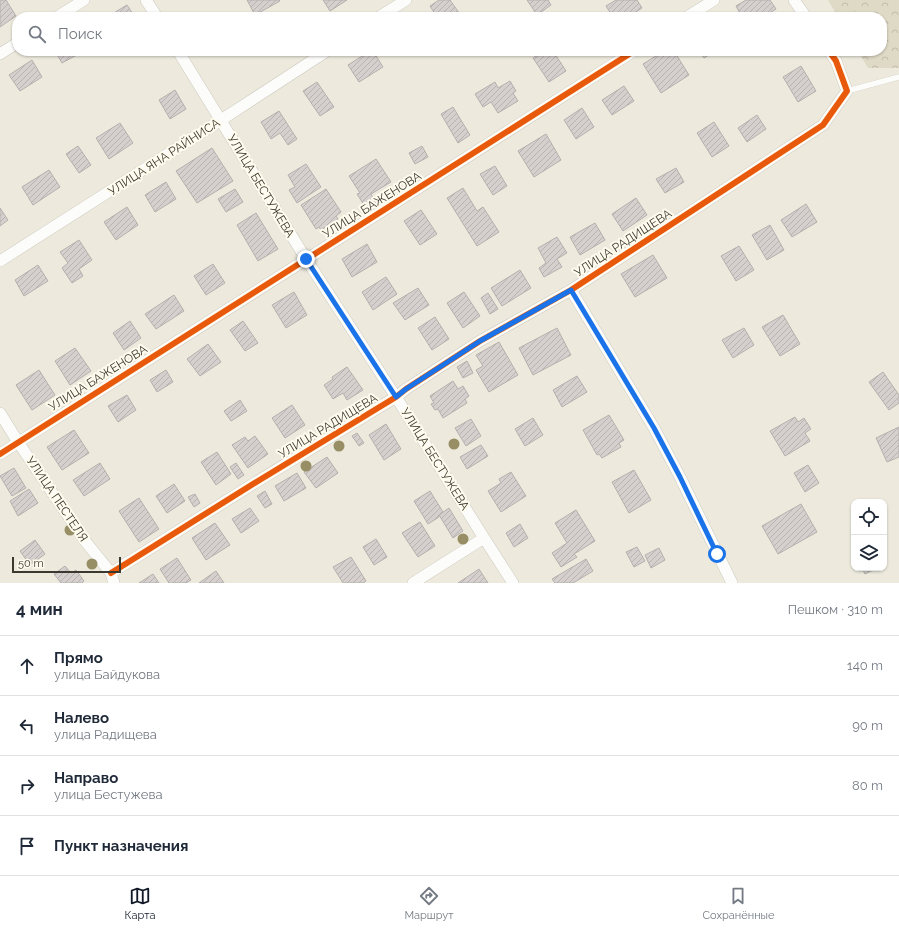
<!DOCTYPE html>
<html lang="ru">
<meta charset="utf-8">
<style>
:root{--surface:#fff;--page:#f6f6f7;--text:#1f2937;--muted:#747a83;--line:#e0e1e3;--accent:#111827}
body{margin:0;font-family:Raleway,sans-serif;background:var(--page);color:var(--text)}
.controls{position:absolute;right:12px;bottom:12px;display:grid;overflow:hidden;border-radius:8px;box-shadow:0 1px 3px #0004}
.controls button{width:36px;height:36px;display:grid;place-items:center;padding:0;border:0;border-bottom:1px solid var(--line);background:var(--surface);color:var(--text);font:20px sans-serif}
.scale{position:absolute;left:12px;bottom:10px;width:109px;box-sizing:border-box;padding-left:4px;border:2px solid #3b382f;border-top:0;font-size:11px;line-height:14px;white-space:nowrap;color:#3b382f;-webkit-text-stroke:3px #fffbed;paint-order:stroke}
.stop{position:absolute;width:12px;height:12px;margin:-9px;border:3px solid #1a73e8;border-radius:50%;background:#fff}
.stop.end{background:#1a73e8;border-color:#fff;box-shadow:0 1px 4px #0008}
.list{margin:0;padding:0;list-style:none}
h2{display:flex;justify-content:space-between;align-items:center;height:52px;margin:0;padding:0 16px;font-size:17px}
h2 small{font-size:13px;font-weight:400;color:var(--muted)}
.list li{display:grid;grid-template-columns:26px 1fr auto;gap:12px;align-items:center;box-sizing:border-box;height:60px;padding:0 16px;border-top:1px solid var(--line)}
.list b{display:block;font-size:15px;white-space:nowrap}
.list p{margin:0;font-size:13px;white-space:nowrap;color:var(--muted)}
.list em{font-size:13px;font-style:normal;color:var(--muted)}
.icon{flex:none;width:22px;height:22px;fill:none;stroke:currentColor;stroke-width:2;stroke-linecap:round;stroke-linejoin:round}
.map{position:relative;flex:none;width:899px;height:583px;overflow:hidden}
.search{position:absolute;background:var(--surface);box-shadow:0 1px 3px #0004;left:12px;right:12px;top:12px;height:44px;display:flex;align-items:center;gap:10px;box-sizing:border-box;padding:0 14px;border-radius:16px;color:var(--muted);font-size:15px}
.sheet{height:292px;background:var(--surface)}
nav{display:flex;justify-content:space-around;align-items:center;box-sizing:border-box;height:56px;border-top:1px solid var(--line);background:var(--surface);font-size:11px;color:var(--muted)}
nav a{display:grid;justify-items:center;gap:2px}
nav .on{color:var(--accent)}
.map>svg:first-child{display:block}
.forest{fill:url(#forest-crowns)}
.building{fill:url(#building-hatch);stroke:#b5b0ad}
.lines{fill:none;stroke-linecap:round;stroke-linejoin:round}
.service-casing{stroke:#ccc8be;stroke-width:6}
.minor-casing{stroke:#ccc8be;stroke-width:12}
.service{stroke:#fcfcfa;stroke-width:5.5}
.minor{stroke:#fcfcfa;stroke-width:11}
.cycleway-casing{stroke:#fffbed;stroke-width:8}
.cycleway{stroke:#e8590c;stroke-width:6}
.tree{fill:#988e65}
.route{stroke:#1a73e8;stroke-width:5}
.labels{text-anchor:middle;stroke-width:4;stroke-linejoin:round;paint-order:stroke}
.street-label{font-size:12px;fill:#3b382f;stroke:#fffbed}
</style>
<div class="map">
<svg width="899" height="583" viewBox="0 0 899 583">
<defs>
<pattern id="forest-crowns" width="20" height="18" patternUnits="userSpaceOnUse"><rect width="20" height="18" fill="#dfdac6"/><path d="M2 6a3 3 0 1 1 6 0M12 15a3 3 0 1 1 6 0" fill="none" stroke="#c0bcaa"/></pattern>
<pattern id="building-hatch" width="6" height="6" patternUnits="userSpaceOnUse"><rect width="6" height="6" fill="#d5d0cd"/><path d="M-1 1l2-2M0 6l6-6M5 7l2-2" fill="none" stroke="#b8b3b0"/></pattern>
</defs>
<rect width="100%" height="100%" fill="#edeadd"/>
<path class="forest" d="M828 0H899V68H868L858 51H882V17H838Z"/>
<path class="building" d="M0 0H6L16 16 0 27Z
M247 0H279L280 1 255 15Z
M323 0H347L330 11Z
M439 0H450L462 17H437L430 6Z
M527 0H548L551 5 537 15Z
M616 0H637L642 8 628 17H613L606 6Z
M746 0H770L776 9 763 17H742L736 6Z
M127 5 135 17H107Z
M55 51H84L62 63Z
M370 51H373L383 67 359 82 348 65Z
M544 51H553L566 71 549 82 533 58Z
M664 51H674L689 75 661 93 643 64Z
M699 51H715L704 58Z
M32 60 42 77 20 91 9 75Z
M801 66 816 91 798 102 783 77Z
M510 81 516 91 513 93 518 101 498 113 491 102 483 107 475 94 495 82 498 88Z
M317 82 334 107 320 116 303 91Z
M624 86 634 101 612 115 602 100Z
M175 90 186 109 170 119 159 100Z
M453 107 470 135 458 143 441 114Z
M582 108 594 127 576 139 564 120Z
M279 111 297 139 288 145 280 133 271 139 261 122Z
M757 115 766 129 747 142 738 128Z
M714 122 729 146 712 157 697 133Z
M120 123 133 143 109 159 96 138Z
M546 134 561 160 534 177 518 151Z
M78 146 91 165 79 173 66 154Z
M422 146 428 157 415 164 409 153Z
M212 148 233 181 197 203 176 171Z
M376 159 391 182 371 194 376 202 366 208 357 194 360 193 349 176Z
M306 164 321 187 297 203 289 190 295 187 288 175Z
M495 166 507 186 493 195 480 174Z
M676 168 684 182 665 193 656 179Z
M49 170 60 187 33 205 22 187Z
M166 182 176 199 155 212 145 195Z
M463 188 477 211 483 207 499 232 477 246 447 198Z
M235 189 243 202 226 212 218 199Z
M326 189 341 212 336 216 338 219 321 230 319 227 316 229 301 205Z
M636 198 647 215 623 231 612 214Z
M806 204 817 222 792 237 781 220Z
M127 207 138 225 116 240 104 222Z
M0 208 8 220 0 226Z
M421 210 437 234 420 245 404 221Z
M256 213 278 249 258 261 237 225Z
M595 223 605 240 580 255 570 237Z
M770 225 784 250 767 260 752 235Z
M557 237 567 253 557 259 562 267 544 277 539 268 546 263 538 248Z
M79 240 92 260 79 269 83 276 72 283 62 268 68 263 60 252Z
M367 244 377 262 352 277 342 259Z
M739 246 754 270 736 281 721 256Z
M653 255 667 278 635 297 621 274Z
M213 264 225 283 206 295 194 276Z
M38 265 48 281 24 296 15 280Z
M520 270 531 288 502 306 491 288Z
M386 277 397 294 373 310 362 292Z
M418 288 429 305 405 320 393 303Z
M294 292 307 315 286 328 272 305Z
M464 292 480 316 463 328 447 303Z
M488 293 498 309 490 314 481 298Z
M174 295 184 311 156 329 145 314Z
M783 315 800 344 780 356 762 327Z
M435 317 449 339 432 350 418 328Z
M130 321 141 338 124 350 113 333Z
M243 321 258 343 245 351 230 330Z
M557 328 571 355 533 375 519 348Z
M744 328 754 345 733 358 722 340Z
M499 342 518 375 489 392 476 370 483 366 476 355Z
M208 344 221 362 200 376 187 359Z
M75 348 91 371 70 385 55 361Z
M467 361 473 373 463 378 457 367Z
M347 367 363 390 347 400 343 393 333 399 324 385 333 379 332 377Z
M39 370 55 395 32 410 16 385Z
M166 370 173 382 157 392 150 380Z
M883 372 899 395V403L889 410 869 382Z
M577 376 587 392 562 407 553 390Z
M453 381 458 389 463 386 469 396 465 399 467 403 443 418 438 409 435 410 431 404 434 403 430 396Z
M127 395 136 410 118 422 108 406Z
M240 400 247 411 231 421 224 411Z
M292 405 305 425 285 438 272 418Z
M609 415 624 440 619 443 621 447 602 458 599 454 597 455 583 430Z
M795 417 798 422 804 418 811 429 805 433 810 441 785 456 770 431Z
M533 418 543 435 525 446 515 429Z
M471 419 481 436 466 446 455 428Z
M386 424 401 449 384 460 369 435Z
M899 427V457L887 462 876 438Z
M74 430 89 453 62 470 47 447Z
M357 433 364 443 359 446 352 436Z
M255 436 268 454 248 468 232 445 245 437 248 441Z
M481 445 488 456 467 469 460 457Z
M217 452 231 474 216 485 201 462Z
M327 457 338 473 316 488 304 472Z
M100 463 110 479 84 496 73 480Z
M236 463 244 475 238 479 230 467Z
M808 465 819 483 805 492 794 473Z
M14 468 26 488 12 496 0 476Z
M634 470 651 500 629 513 612 482Z
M511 472 526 496 501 512 488 491 501 483 499 479Z
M297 473 306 488 284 501 275 486Z
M174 484 185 501 167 513 156 496Z
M29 489 38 503 18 516 10 501Z
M265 491 272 504 265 508 257 496Z
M430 491 443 512 439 515V517L428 524 414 501Z
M195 494 200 503 194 507 188 497Z
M139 498 159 529 139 542 119 511Z
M801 504 817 532 778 554 762 526Z
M250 508 259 521 241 533 232 519Z
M449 508 463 531 453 538 439 515Z
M576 510 595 541 574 554 577 557 561 567 552 553 567 543 555 523Z
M420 522 435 546 418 557 402 533Z
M215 523 230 545 206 560 192 538Z
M520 524 528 538 514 547 506 533Z
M376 539 387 557 374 565 363 547Z
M35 540 45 554 30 565 20 551Z
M637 547 645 561 634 567 626 552Z
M659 548 665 560 651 568 645 555Z
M351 557 366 581 363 583H343L333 567Z
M177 558 191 580 186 583H169L160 569Z
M586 559 593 571 573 583H555L552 579Z
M65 566 71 573 76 570 84 581 82 583H61L54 574Z
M862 568H877L865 574Z
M479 569 488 583H458Z
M216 571 224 583H199Z
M153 574 159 583H139Z"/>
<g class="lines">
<g class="service-casing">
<path id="service" d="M847 91 899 77"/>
</g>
<g class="minor-casing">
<path id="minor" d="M146 0 157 17
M794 0 806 17
M57 17 84 0
M379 17 406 0
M687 17 714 0
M178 51 306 259 396 397 484 538 513 583
M0 54 17 43
M0 261 221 120 327 51
M571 290 654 428 680 477 732 583
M0 413 18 442 85 541 111 573 114 583
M0 454 634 51
M111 573 253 484 396 397 406 389 480 341 571 290 823 125 847 91 836 61 829 51
M413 583 484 538"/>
</g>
<use href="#service" class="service"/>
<use href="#minor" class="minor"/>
<g class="cycleway-casing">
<path id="cycleway" d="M0 454 634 51
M111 573 253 484 396 397 406 389 480 341 571 290 823 125 847 91 836 61 829 51"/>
</g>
<use href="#cycleway" class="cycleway"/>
</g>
<g class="tree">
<circle cx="454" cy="444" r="5.5"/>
<circle cx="339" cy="446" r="5.5"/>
<circle cx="306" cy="466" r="5.5"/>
<circle cx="70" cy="530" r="5.5"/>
<circle cx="463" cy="539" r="5.5"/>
<circle cx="92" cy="564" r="5.5"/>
</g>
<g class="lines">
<path class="route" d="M306 259 396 397 406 389 480 341 571 290 654 428 680 477 717 554"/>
</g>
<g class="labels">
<g class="street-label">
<text transform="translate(164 157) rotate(-33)" y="4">УЛИЦА ЯНА РАЙНИСА</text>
<text transform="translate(261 186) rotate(59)" y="4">УЛИЦА БЕСТУЖЕВА</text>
<text transform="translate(372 205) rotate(-32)" y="4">УЛИЦА БАЖЕНОВА</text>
<text transform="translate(623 243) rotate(-33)" y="4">УЛИЦА РАДИЩЕВА</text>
<text transform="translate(98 378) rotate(-32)" y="4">УЛИЦА БАЖЕНОВА</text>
<text transform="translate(328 426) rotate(-31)" y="4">УЛИЦА РАДИЩЕВА</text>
<text transform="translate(435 459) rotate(58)" y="4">УЛИЦА БЕСТУЖЕВА</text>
<text transform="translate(57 499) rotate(56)" y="4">УЛИЦА ПЕСТЕЛЯ</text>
</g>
</g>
</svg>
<div class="controls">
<button><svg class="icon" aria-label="locate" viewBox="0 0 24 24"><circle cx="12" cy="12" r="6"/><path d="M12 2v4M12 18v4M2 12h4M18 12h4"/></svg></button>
<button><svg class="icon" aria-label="layers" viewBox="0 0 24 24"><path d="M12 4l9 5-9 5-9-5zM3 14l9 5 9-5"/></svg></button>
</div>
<div class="scale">50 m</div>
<div class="stop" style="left:717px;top:554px"></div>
<div class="stop end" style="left:306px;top:259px"></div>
<div class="search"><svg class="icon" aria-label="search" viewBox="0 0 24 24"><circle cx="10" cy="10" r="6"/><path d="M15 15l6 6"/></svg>Поиск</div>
</div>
<section class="sheet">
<h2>4 мин<small>Пешком · 310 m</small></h2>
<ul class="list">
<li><svg class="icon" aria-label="ahead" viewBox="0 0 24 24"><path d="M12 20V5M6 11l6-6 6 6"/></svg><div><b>Прямо</b><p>улица Байдукова</p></div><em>140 m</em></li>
<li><svg class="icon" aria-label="left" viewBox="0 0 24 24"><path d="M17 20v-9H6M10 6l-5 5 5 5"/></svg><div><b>Налево</b><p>улица Радищева</p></div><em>90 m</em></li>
<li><svg class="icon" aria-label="right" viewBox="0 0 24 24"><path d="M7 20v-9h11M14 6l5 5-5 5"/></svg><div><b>Направо</b><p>улица Бестужева</p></div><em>80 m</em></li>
<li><svg class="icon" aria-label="arrive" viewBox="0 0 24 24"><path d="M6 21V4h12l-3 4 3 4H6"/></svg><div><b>Пункт назначения</b></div></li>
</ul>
</section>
<nav>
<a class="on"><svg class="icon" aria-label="map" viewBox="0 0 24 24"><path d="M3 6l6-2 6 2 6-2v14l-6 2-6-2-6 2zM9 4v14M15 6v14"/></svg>Карта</a>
<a><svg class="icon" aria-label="directions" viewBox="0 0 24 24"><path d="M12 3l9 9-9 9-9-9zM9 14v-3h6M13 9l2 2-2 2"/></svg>Маршрут</a>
<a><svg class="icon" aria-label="saved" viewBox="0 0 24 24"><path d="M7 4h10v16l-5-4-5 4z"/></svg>Сохранённые</a>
</nav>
